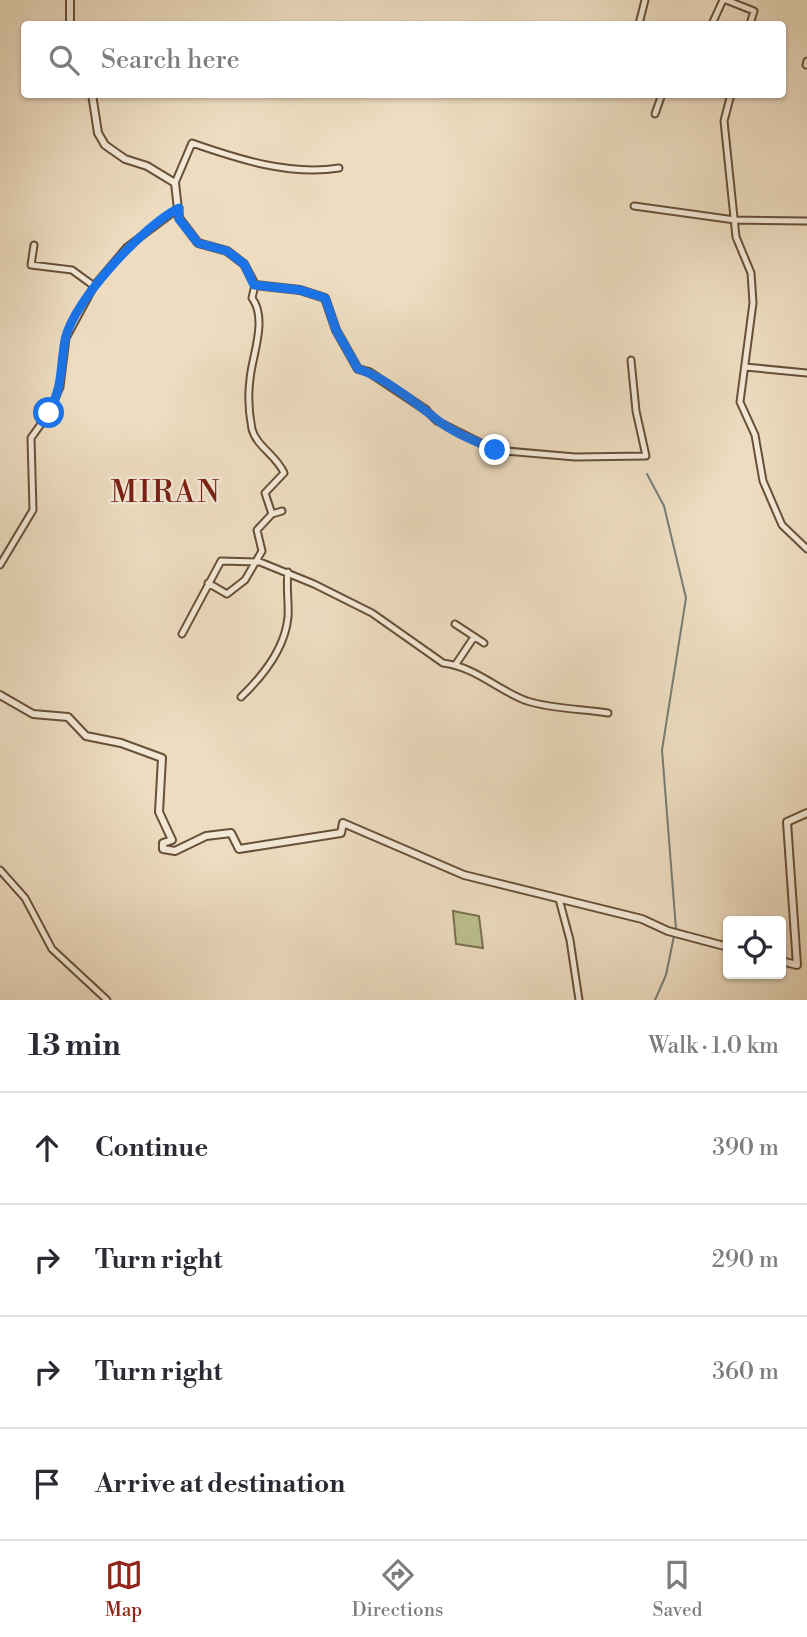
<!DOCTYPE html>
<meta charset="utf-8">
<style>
:root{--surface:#fff;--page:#f2f2f3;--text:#2b2b33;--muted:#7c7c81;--line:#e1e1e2;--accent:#8f2418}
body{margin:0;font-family:"Libre Bodoni",serif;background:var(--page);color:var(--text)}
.controls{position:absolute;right:21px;bottom:21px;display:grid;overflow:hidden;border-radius:7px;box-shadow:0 2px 5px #0004}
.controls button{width:63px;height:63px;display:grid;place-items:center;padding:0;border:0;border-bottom:2px solid var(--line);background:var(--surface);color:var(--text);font:35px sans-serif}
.stop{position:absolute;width:21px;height:21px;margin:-16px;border:5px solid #1a73e8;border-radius:50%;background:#fff}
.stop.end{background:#1a73e8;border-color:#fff;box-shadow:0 2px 7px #0008}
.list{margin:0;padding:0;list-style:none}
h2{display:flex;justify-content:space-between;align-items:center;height:91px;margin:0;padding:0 28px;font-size:30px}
h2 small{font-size:23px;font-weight:400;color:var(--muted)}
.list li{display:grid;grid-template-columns:46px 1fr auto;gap:21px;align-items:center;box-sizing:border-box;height:112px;padding:0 28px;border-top:2px solid var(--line)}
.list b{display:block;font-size:26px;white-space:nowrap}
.list em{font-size:23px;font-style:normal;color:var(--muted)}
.icon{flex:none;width:38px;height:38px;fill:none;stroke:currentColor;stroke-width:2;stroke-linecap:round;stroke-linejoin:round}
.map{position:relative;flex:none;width:807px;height:1000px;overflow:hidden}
.search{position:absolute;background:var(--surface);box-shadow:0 2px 5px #0004;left:21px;right:21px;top:21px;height:77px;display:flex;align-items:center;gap:18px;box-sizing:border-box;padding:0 24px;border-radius:7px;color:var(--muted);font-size:26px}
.sheet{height:539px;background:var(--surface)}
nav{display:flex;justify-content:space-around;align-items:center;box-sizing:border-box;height:98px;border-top:2px solid var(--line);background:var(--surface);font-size:19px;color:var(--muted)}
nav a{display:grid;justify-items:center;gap:4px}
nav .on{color:var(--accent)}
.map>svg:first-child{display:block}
.green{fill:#bbbf90;stroke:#7a704d;stroke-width:2}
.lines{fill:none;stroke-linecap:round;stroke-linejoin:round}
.stream{stroke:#767d75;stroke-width:2}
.minor-casing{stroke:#675038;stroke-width:9}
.tertiary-casing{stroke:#675038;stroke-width:10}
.minor{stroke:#f3e8d6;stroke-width:5}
.tertiary{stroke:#f3e8d6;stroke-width:6}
.route{stroke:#1a73e8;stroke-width:9}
.labels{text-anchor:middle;stroke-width:5;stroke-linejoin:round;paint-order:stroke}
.quarter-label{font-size:30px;letter-spacing:2px;fill:#7a1f14;stroke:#f3e8d6}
</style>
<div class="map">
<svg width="807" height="1000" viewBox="0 0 807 1000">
<rect width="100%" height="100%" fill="#eddcc0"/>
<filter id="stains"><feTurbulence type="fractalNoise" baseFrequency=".00286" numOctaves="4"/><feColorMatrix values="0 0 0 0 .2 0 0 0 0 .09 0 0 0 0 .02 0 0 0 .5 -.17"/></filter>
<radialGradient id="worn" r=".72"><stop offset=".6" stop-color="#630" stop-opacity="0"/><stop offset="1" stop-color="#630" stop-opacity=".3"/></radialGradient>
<path class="green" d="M453 911 479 916 483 948 456 944Z"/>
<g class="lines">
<path class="stream" d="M647 474 664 506 686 598 662 750 676 929
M655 1000 666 975 674 936"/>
<g class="minor-casing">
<path id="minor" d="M726 0 754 11 750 24
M639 24 645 0
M712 24 723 0
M806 65 807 61
M731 94 724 121 736 237 751 273 753 303 740 402 755 435 763 481 782 525 807 549
M655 114 662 94
M175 183 192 143C238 159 290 176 339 168
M634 206 735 220 806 221
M34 245 31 265 72 270 94 286
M255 285 252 298C268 319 252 356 250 379 248 394 249 414 252 429 256 446 277 456 284 473L265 493 272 514
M745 367 807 373
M426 410 437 421 495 450 575 457 646 456 636 411 631 360
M0 565 33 510 31 438 49 413 60 387 66 338 94 286 127 247 179 208
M208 583 227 594 245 580 262 551 257 530 272 514 282 511
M455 624 484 643
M182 634 221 561 260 562 314 584 372 613 443 663C476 667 497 690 527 701 552 709 582 709 608 713
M456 664 474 637
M241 697C263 676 285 649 288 617 289 602 286 588 288 572
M0 870 25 898 52 949 107 1000
M559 899 570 940 579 1000"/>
</g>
<g class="tertiary-casing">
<path id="tertiary" d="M70 0V24
M92 94 98 133 105 145 125 159 147 166 175 183 179 218 198 243 227 251 244 264 255 285 300 290 325 298 336 330 358 369 369 372 426 410
M0 695 33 714 68 717 86 736 121 743 162 758 159 812 172 840 163 843V849L175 851 206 836 231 833 239 849 341 833 343 823 464 875 642 919 668 931 728 947
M781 961 797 965 787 822 807 813"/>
</g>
<use href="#minor" class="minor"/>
<use href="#tertiary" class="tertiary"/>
</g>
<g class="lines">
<path class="route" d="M49 413C63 386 60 368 65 340 73 301 144 225 179 208V219L198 243 227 251 244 264 254 285 300 290 325 298 336 330 358 369C382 376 416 403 436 419 453 433 476 441 495 450"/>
</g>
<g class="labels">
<g class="quarter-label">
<text x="166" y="502">MIRAN</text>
</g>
</g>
<rect width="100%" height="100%" filter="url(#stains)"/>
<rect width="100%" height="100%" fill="url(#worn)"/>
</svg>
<div class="controls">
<button><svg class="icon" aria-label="locate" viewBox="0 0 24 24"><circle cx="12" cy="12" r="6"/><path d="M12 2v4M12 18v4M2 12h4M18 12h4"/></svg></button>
</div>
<div class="stop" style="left:49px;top:413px"></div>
<div class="stop end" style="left:495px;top:450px"></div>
<div class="search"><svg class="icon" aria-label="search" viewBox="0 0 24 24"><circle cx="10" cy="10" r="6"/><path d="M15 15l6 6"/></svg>Search here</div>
</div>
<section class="sheet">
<h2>13 min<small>Walk · 1.0 km</small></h2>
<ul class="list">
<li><svg class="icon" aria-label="ahead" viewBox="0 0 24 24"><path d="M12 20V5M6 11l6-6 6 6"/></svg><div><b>Continue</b></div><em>390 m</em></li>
<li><svg class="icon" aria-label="right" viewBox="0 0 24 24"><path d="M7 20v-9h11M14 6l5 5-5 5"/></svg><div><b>Turn right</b></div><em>290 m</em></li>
<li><svg class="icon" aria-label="right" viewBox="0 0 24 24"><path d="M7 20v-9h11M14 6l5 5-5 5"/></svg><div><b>Turn right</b></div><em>360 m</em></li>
<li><svg class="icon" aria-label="arrive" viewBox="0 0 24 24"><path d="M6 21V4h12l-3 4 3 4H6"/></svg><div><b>Arrive at destination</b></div></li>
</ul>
</section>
<nav>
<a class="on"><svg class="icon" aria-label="map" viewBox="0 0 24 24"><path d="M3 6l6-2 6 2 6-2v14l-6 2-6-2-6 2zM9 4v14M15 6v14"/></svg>Map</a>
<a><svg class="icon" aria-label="directions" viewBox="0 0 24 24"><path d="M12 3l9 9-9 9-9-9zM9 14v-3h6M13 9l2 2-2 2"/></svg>Directions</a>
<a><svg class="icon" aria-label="saved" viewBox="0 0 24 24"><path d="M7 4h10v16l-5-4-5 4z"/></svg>Saved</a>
</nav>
